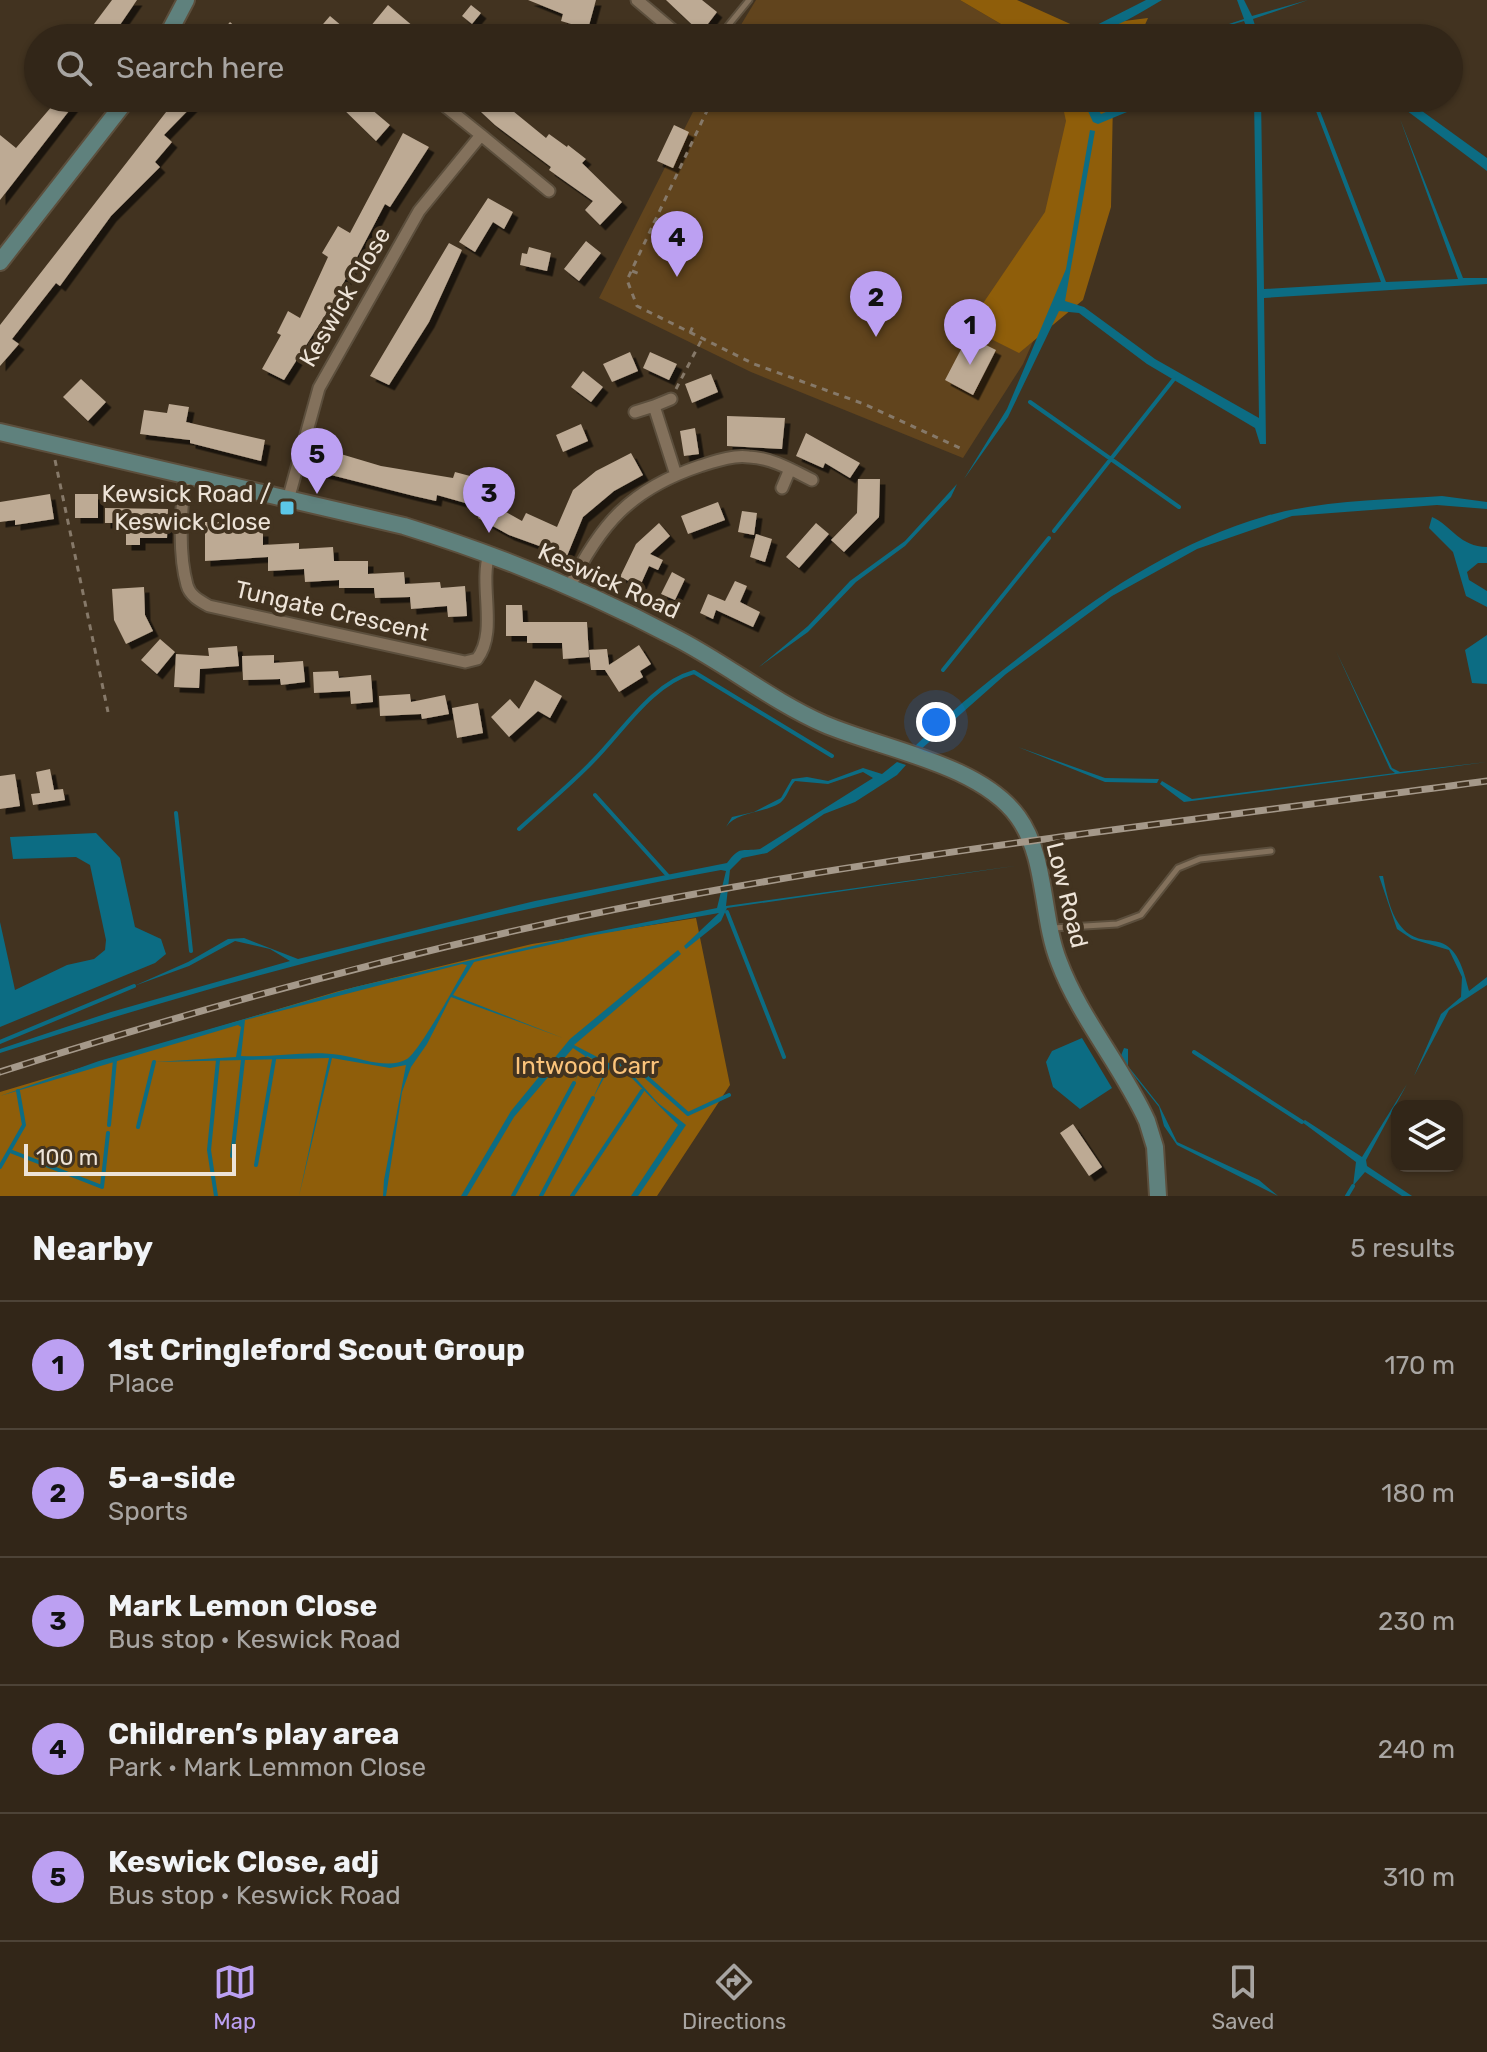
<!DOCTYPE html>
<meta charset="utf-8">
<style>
:root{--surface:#322618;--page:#3d3225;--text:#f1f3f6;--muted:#a8a5a2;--line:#4d4337;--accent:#bca0f2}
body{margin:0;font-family:Rubik,sans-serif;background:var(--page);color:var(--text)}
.controls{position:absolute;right:24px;bottom:24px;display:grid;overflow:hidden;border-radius:16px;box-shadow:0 2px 6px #0004}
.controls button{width:72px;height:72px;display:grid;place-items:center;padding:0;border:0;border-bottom:2px solid var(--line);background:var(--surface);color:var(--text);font:40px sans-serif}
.scale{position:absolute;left:24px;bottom:20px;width:212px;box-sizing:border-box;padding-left:8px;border:4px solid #ede3d7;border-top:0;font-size:22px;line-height:28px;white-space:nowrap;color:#ede3d7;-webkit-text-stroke:6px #423320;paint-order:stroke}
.you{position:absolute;left:936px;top:722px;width:28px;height:28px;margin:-20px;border:6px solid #fff;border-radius:50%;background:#1a73e8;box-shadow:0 0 0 12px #1a73e833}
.badge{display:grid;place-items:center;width:52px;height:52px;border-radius:50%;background:var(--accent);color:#111;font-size:26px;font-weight:700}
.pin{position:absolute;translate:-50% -66px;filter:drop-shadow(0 2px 4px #0008)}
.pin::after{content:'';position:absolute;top:42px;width:28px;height:24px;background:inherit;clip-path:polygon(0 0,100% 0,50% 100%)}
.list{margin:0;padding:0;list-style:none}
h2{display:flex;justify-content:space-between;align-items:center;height:104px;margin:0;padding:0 32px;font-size:34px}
h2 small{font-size:26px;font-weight:400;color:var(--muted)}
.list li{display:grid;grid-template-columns:52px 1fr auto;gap:24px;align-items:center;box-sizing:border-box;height:128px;padding:0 32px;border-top:2px solid var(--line)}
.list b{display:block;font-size:30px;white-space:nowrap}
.list p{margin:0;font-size:26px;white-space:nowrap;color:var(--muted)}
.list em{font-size:26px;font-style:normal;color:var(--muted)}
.icon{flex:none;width:44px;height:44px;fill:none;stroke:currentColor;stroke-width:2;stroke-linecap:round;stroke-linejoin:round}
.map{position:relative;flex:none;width:1487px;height:1196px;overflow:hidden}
.search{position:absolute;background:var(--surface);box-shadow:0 2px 6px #0004;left:24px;right:24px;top:24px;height:88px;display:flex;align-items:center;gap:20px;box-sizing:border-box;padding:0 28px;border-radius:44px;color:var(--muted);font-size:30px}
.sheet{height:744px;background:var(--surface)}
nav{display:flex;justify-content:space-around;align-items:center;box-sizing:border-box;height:112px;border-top:2px solid var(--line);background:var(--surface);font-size:22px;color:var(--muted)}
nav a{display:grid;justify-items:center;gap:4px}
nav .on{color:var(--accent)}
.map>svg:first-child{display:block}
.green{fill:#61441d}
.forest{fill:#8f5e0a}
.water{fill:#0c6c83;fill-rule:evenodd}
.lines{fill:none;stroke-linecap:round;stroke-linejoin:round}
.stream{stroke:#0c6c83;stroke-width:4}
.building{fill:#bdaa94;filter:url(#shadow)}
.lane-casing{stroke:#5c4f3d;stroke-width:9}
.street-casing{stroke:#5c4f3d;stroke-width:15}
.secondary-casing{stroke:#5c4f3d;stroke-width:20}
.path{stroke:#867969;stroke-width:3;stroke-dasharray:6 6;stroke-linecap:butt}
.lane{stroke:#83715c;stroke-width:5}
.street{stroke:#83715c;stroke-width:11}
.secondary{stroke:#5f817d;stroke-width:16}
.rail-casing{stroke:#a5998a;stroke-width:7}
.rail{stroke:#423320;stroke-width:4;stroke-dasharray:12;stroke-linecap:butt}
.poi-dot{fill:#5cc7e7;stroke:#423320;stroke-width:3}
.labels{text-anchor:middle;stroke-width:8;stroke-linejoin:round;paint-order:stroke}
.street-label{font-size:24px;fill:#ede3d7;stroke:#423320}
.poi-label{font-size:24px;fill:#ede3d7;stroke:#423320;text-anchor:end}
.park-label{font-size:24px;fill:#fbc37a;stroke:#423320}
</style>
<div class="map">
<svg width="1487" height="1196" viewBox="0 0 1487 1196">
<defs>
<filter id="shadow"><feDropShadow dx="5.5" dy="5.5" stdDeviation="0" flood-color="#0009"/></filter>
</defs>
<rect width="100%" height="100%" fill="#423320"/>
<path class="green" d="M756 0H960L1025 38H733Z
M700 98H1074L1066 267 1023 364 963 458 751 372 599 298Z"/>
<path class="forest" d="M960 0H1017L1077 27 1148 18 1139 38H1025Z
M1061 98H1113L1111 207 1083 300 1019 353 967 327 1045 212 1066 121Z
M696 918 730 1085 657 1196H0V1092L339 991 532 944Z"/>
<path class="water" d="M1146 0H1162C1120 25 1099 38 1048 38L1077 35Z
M1237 0H1244L1252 16 1308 0 1253 19 1259 38H1251L1244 21 1187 38 1244 19Z
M1082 98H1090L1101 114 1140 98H1161L1098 124 1093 122Z
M1254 98H1261L1264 289 1381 282 1311 98H1315L1386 282 1458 279 1400 119 1463 278H1487V284L1264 298 1266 444H1260L1255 428 1147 364 1079 313 1059 311 1008 417 964 479 1007 409 1066 269 1090 130 1095 131 1065 301 1084 307 1155 359 1259 418Z
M1390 98H1404L1487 158V171Z
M957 484 951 497 905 546 856 582 808 632 759 667 808 626 850 581 905 541Z
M1442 496 1487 502V509L1437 505 1292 516 1197 549 1112 596 1006 674 919 751 912 749C953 708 997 674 1043 639 1111 586 1183 540 1266 516 1322 500 1384 500 1442 496Z
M1432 517C1452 526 1460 547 1487 547V563H1478L1467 572 1469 580 1487 591V607L1466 596 1453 552 1429 528Z
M1487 635V684L1472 683 1465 650Z
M1336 651 1392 768 1400 772 1487 762 1184 802 1160 784 1162 781 1192 799 1395 773 1390 769Z
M1018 747 1105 778 1159 779 1157 783 1105 782Z
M897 762 906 765 897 775 855 802 824 814 767 853 742 858 730 870 726 906 1021 865 727 908 721 921 686 949 684 946 719 913 589 936 474 962 453 995 563 1038 451 997 427 1044 411 1067 402 1092 386 1196H383L384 1180 406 1065 390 1068 332 1058 299 1196 329 1058 155 1062 236 1057 241 1027 238 1025 0 1096 99 1061 355 987 576 936 717 908 726 871 721 870C477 915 236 976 0 1053V1049L111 1012 290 961 270 949 235 941 189 966 134 986 188 962 228 939 244 938 298 959 535 901 727 863C741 845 740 852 760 849L873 778 863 772 828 784 795 781C789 787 787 798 780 803 764 813 736 812 726 827L732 817 754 812 781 798 792 779 807 777 828 781 863 768 882 774ZM462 964 467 965C458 981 419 1052 407 1059 389 1070 360 1058 340 1055 308 1050 273 1058 241 1056L245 1020Z
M96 833 120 858 135 927 161 939 166 954 155 963 0 1027V922L15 990 67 965 94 959 105 950 106 940 90 865 76 857 13 859 10 837Z
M1379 876H1383C1386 891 1390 912 1399 924 1425 959 1452 914 1469 991L1487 977V985L1449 1010 1414 1076 1441 1014 1461 997 1462 977 1449 950 1412 939 1397 929Z
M678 950 681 954 574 1045 611 1064 628 1059 642 1073 627 1061 622 1063 658 1103 686 1125 638 1196H631L678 1125 618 1064 610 1067 593 1098 607 1067 587 1056 574 1083 585 1056 573 1048 514 1117 467 1196H461L511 1111 570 1039Z
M1082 1038 1112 1088 1080 1109 1053 1087 1046 1062 1052 1051Z
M1124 1048 1128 1049V1066L1159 1105 1177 1142 1259 1180 1278 1196 1177 1145 1164 1126 1159 1107 1120 1058Z
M1407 1084 1366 1160 1367 1166 1412 1196H1402L1365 1172 1353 1186 1356 1162 1302 1122 1305 1120 1362 1157Z"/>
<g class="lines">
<path class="stream" d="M1030 402 1179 507
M1054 531 1174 379
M943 670 1049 538
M595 795 668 876
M176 813 191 951
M519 829C544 806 570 785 593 761 623 731 651 684 694 672L832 756
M727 912 784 1057
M0 1042 134 986
M1194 1052 1302 1122
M642 1073 688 1114 729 1095
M109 1125 115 1060
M138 1127 154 1062
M10 1151 102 1187 108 1133
M232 1156 243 1060
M256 1165 274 1060
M0 1167 24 1125 18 1091
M216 1196 209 1150 218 1060
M513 1196 574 1083
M541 1196 593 1098
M572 1196 642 1091
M1347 1196 1353 1186"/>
</g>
<path class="building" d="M112 0H137L111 38H96L88 32Z
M528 0H596L588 29 561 21 563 14Z
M666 0H702L717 12 701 33Z
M388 5 427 38H361Z
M471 5 481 13 472 24 462 16Z
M330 16 356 38H311Z
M230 22 248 38H228L221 32Z
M59 98H79L0 200V135L16 148Z
M177 98H200L164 135 172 142 155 162 160 167 111 216 60 286 56 283 12 339 19 344 0 366V325Z
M332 98H358L390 125 376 141Z
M466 98H497L546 138 549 134 567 147 568 145 586 159 582 163 622 202 600 225 585 210 593 201 549 170 551 167 495 125Z
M674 125 689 132 673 168 657 161Z
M403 133 429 147 390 207 385 204 333 303 284 380 262 369 281 335 277 333 288 311 300 318 328 257 322 253 338 226 350 233Z
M488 198 513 212 504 229 493 222 475 252 459 242Z
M586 241 601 253 579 281 564 269Z
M449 243 462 250 429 322 389 385 370 376Z
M529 247 551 253 547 271 520 265 522 253 527 254Z
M968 336 996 350 973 395 945 380Z
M630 352 638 371 612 382 603 364Z
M650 352 677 364 669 380 643 368Z
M583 371 603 387 591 402 571 387Z
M711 374 718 392 692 403 685 384Z
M81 379 106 402 88 421 63 397Z
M169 404 189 407 186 422 265 440 261 461 190 443V440L140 434 144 410 167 413Z
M727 416 785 418 782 449 727 446Z
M581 424 588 441 563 452 556 435Z
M695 428 699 454 684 456 680 431Z
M806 433 860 463 850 478 825 463 823 468 796 456Z
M324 449 381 466 453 478 455 472 485 480 481 498 522 521 526 513 557 527 573 490 596 471 631 453 643 475 614 491 583 517 567 556 509 535 478 518 483 508 437 495 436 501 414 496 319 472Z
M858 479H880L879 517 844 552 831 540 857 513Z
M50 494 54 519 15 525V520L0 522V502Z
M75 494H98V518H75Z
M718 502 725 520 688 534 681 516Z
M105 508 168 509 167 538H140V545H126V523H105Z
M742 511 757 513 754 535 738 532Z
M205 522H228V532L263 531V545L299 543V549L333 547 334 561H368V574L404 572 405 584 440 582 441 588 465 586 467 616 448 617 447 606 411 609 410 597 375 598 374 588H339V580L305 582 304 569 268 571V557L205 561Z
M659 523 670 536 650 554 663 560 658 570 649 566 640 586 620 577 636 544Z
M816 523 829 534 799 568 786 557Z
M756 534 772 539 765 562 750 557Z
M672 572 685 579 675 600 661 594Z
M735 581 747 586 740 602 760 612 753 627 716 610 713 619 700 613 708 594 725 601Z
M144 587 145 615 153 631 126 644 114 620 112 589Z
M506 605H522L523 622H587L589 657 563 659 562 643H527V636H506Z
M160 639 175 652 157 674 141 660Z
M639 645 651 664 640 671 643 677 619 692 605 670H591L589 650 607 649 609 665Z
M237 646 239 666 200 669 199 688 174 687 176 654 209 656 208 648Z
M274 655V663L303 661 305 682 281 685 280 679 243 680 242 656Z
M338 671 339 678 371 675 373 702 351 704 350 691 314 693 313 672Z
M535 680 562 696 550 718 538 711 509 737 491 717 510 699 519 709Z
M410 694 411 702 445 695 449 714 422 719 421 714 380 716 379 696Z
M478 703 483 733 457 738 452 708Z
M50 769 54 790 63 789 65 800 33 805 31 794 40 793 36 772Z
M15 774 20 806 0 809V776Z
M1073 1124 1102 1167 1089 1176 1060 1133Z"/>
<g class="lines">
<g class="lane-casing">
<path id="lane" d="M718 38 749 0
M1053 928 1117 924 1141 915 1178 868 1200 859 1271 851"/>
</g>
<g class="street-casing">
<path id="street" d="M637 0 682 38
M435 98 481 135
M671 399 654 406 676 475
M635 412 654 406
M185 477C181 510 178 553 187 585 190 596 200 601 209 606L465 662 477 659C498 632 479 586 489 554
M782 488 790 469
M288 500 319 388 419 211 481 135 549 191
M569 588C600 524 631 489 700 466 716 461 732 455 749 457 772 458 792 470 812 480"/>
</g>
<g class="secondary-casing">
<path id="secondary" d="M166 38 186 0
M0 262 128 98
M0 432 404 526C498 555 591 593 678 639 728 665 772 701 824 724 882 749 980 764 1018 817 1047 857 1041 917 1059 962 1080 1018 1122 1066 1147 1121L1155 1147 1158 1196"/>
</g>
<path class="path" d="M713 98 627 280 637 306 754 364 864 404 964 450
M653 221 675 234
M632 271 640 274
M690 333 693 326
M676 389 702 339
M55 460 108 712"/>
<use href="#lane" class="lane"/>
<use href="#street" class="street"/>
<use href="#secondary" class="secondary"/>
<g class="rail-casing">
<path id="rail" d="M0 1072C235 997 474 933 717 890 972 844 1230 816 1487 781"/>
</g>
<use href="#rail" class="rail"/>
</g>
<rect class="poi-dot" x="279" y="500" width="16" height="16" rx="4"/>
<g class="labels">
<g class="street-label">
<text transform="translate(345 297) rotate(-60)" y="8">Keswick Close</text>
<text transform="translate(609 581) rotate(24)" y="8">Keswick Road</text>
<text transform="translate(332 611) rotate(13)" y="8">Tungate Crescent</text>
<text transform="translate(1067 895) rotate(76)" y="8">Low Road</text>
</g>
<g class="poi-label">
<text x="271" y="502">Kewsick Road /<tspan x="271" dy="28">Keswick Close</tspan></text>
</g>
<g class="park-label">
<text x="587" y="1074">Intwood Carr</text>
</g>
</g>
</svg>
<div class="controls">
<button><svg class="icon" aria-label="layers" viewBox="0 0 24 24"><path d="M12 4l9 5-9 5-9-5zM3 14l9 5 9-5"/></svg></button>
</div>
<div class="scale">100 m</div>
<div class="you"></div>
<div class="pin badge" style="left:970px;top:365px">1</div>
<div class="pin badge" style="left:876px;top:337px">2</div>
<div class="pin badge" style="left:489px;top:533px">3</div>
<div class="pin badge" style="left:677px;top:277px">4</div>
<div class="pin badge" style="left:317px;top:494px">5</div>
<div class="search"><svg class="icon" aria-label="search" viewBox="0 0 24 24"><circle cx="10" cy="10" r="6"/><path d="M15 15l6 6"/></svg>Search here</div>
</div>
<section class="sheet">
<h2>Nearby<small>5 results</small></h2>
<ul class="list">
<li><span class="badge">1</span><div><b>1st Cringleford Scout Group</b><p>Place</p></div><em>170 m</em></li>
<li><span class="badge">2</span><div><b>5-a-side</b><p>Sports</p></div><em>180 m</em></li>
<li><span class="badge">3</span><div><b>Mark Lemon Close</b><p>Bus stop · Keswick Road</p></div><em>230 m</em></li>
<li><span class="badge">4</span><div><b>Children’s play area</b><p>Park · Mark Lemmon Close</p></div><em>240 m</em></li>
<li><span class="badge">5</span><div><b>Keswick Close, adj</b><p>Bus stop · Keswick Road</p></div><em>310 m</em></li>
</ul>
</section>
<nav>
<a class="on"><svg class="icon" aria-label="map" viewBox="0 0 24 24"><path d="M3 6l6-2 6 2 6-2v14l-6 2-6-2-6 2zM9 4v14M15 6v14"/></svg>Map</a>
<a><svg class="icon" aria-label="directions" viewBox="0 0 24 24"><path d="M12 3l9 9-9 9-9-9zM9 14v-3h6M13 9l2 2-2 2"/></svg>Directions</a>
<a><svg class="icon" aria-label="saved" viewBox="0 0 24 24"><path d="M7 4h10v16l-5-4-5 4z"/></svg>Saved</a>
</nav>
